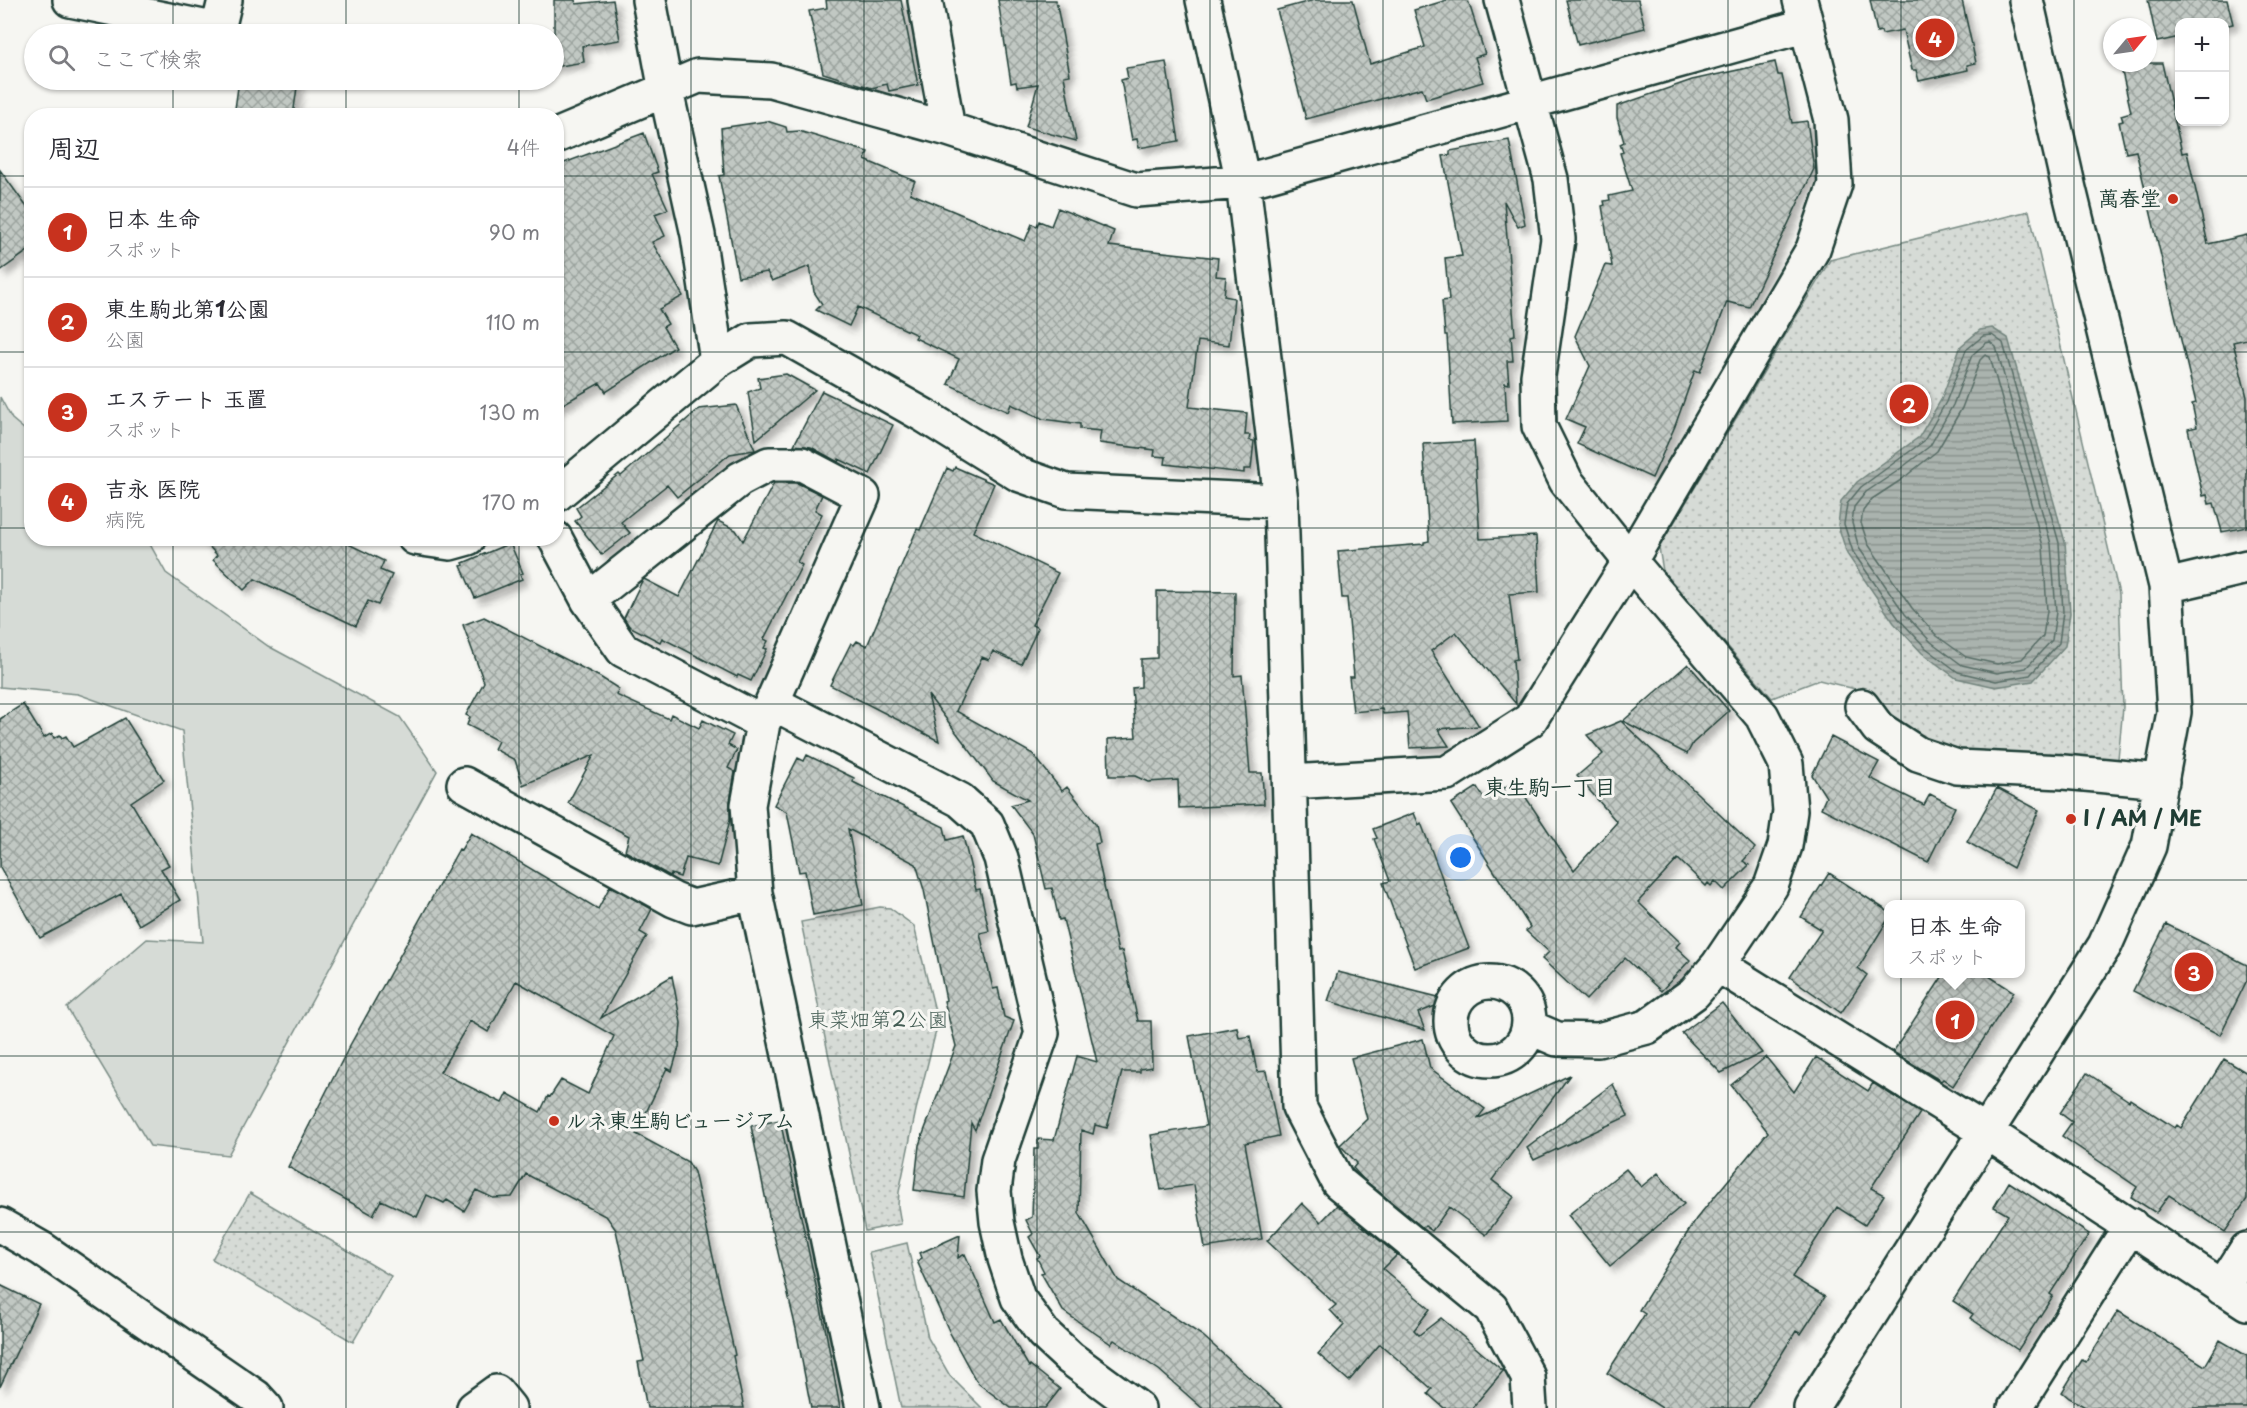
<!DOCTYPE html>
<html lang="ja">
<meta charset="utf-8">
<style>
:root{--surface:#fff;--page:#f7f7f7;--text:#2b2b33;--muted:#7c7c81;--line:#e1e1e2;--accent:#c8321e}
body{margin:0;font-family:"Playpen Sans","Klee One",sans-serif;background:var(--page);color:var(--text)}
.controls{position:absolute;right:18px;top:18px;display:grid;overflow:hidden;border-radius:12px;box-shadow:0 2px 4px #0004}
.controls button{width:54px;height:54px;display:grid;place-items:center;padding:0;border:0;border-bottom:2px solid var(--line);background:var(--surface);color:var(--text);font:30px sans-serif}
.compass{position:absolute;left:2103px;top:18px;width:54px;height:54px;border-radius:50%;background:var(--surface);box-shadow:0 2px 4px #0004;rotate:61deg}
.you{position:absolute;left:1461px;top:858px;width:21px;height:21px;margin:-15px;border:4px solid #fff;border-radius:50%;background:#1a73e8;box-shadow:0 0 0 9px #1a73e833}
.badge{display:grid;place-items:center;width:39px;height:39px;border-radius:50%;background:var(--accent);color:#fff;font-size:20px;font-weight:700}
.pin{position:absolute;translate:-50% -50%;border:3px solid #fff;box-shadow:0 2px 6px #0006}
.popup{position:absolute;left:1884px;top:900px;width:141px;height:78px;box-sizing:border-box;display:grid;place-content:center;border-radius:12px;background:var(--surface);filter:drop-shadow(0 2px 4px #0005);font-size:20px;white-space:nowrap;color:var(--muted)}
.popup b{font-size:22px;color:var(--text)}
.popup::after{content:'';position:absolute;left:50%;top:100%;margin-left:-12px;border:12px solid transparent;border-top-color:var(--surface)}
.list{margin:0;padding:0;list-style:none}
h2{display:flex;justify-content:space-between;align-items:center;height:78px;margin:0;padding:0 24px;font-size:26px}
h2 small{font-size:20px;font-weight:400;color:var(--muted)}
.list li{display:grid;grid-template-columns:39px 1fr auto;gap:18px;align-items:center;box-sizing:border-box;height:90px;padding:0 24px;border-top:2px solid var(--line)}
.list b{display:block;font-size:22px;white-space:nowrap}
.list p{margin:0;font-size:20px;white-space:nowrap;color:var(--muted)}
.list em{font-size:20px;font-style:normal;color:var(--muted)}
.icon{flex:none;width:33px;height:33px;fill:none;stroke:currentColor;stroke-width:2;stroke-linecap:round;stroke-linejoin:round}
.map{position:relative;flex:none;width:2247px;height:1408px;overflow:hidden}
.search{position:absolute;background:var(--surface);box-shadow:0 2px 4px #0004;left:24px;top:24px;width:540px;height:66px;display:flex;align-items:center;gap:15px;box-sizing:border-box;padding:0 21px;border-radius:33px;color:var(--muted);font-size:22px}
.panel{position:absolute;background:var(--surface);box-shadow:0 2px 4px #0004;left:24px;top:108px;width:540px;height:438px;border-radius:24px}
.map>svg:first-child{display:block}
.green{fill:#d6dbd6;stroke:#7a8c85;stroke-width:1.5}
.park{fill:url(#park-dots);stroke:#7a8c85;stroke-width:1.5}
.water{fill:url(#water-rules);stroke:#72847d;stroke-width:1.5}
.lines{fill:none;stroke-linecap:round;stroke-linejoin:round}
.shore{stroke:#576c65;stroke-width:1.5}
.building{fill:url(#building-cross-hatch);stroke:#1f3d34;stroke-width:1.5;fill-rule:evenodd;filter:url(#shadow)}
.minor-casing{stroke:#1f3d34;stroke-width:38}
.minor{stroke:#f6f6f2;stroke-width:33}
.grid{fill:none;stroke:#1f3d34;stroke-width:1.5;stroke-opacity:0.55}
.poi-dot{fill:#c8321e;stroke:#f6f6f2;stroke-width:2}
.labels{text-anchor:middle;stroke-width:6;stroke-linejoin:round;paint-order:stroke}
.poi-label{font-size:21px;font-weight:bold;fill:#1f3d34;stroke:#f6f6f2;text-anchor:start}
.park-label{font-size:21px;fill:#445d54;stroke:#f6f6f2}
.neighbourhood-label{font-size:22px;font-weight:bold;fill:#1f3d34;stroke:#f6f6f2}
</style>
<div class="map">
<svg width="2247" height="1408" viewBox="0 0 2247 1408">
<defs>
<pattern id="park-dots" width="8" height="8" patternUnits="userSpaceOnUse" patternTransform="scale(1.5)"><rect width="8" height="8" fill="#d6dbd6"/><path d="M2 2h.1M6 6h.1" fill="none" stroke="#b7bdb8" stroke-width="1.8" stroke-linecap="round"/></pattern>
<pattern id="water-rules" width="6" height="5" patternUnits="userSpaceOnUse" patternTransform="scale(1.5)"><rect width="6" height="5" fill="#aab3ae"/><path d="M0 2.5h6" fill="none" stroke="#8a938e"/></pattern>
<pattern id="building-cross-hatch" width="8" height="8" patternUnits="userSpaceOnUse" patternTransform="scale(1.5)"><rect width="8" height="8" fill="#c1c8c3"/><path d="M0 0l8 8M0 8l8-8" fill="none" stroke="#9ca49f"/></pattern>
<filter id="shadow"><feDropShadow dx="5.5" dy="5.5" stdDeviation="3" flood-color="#0004"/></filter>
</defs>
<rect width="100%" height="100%" fill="#f6f6f2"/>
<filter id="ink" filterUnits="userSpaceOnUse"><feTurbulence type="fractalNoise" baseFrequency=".0167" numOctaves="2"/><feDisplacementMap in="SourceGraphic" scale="12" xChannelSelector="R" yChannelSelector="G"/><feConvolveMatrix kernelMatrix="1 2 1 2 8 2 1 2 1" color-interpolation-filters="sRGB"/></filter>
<g filter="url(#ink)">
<path class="green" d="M0 397 12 419 31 435 32 538 147 539 166 573 268 646 400 717 437 771 228 1155 150 1146 67 1008 147 939 203 942 182 731 78 694 0 687Z"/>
<path class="park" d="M2029 211 2119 594 2123 707 2118 759 1965 751 1925 739 1900 723 1876 699 1855 689 1819 680 1772 698 1663 571 1659 548 1830 260Z
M880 907 890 908 914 926 938 1023 916 1110 899 1192 898 1206 901 1224 865 1231 801 922Z
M250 1193 391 1276 353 1342 212 1259Z
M907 1243 928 1338 950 1376 982 1408H901L869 1252Z"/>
<path class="water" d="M1992 328 2008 338 2065 542 2070 613 2065 646 2033 681 1996 687 1956 678 1922 653 1894 623 1847 554 1838 525 1841 501 1857 482 1919 437 1941 400 1961 346 1980 330Z"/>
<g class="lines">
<path class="shore" d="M1992 335 2003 343 2059 543 2063 612 2059 643 2030 675 1996 681 1958 672 1926 648 1899 619 1853 552 1844 524 1847 504 1861 487 1924 441 1946 402 1966 350 1983 336Z
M1986 343 1990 342 1996 347 2051 544 2056 612 2052 640 2026 668 1997 673 1962 665 1931 642 1905 614 1859 548 1852 523 1854 507 1866 492 1896 472 1930 446 1953 405 1972 355Z
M1985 355 1990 357 2043 546 2047 611 2043 636 2022 659 1997 664 1966 657 1937 636 1912 608 1868 544 1861 523 1863 511 1872 499 1901 480 1937 451 1962 408 1980 360Z"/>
</g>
<path class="building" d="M554 0H575L576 4 613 0 620 40 582 46 584 62 554 67Z
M826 0H901L918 85 889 91 887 84 872 88 823 73 809 11 827 8Z
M998 0H1056L1070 75 1064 76 1076 141 1026 127 1038 84 1017 87 1016 82 1011 83Z
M1314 0H1353L1370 64 1425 47 1414 10 1447 0H1468L1485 54 1475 57 1483 82 1426 99 1422 88 1306 119 1277 10Z
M1566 0H1638L1645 28 1578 45Z
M1870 0H1962L1976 63 1967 65 1968 70 1919 81 1916 70H1912L1903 30 1882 34 1881 31 1877 32Z
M2148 0H2227L2233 24 2224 26V22H2180V37L2157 42Z
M1166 62 1179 141 1139 148 1137 139 1132 140 1121 80 1128 78 1126 68Z
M1775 62 1778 75H1782L1792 123 1807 121 1814 169 1749 307 1727 302 1700 372 1695 370 1675 426 1652 478 1577 444 1585 427 1566 419 1590 366 1575 336 1605 265 1612 266 1602 206 1605 205 1604 201 1610 200 1609 196 1632 191 1620 153 1623 152 1620 144 1624 142 1617 118V106L1692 80Z
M2120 63H2162L2182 153 2187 152 2208 244 2247 235V339L2233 342 2247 397V527L2222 532 2214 503 2209 504 2207 495 2203 496 2188 429 2197 427 2192 404 2196 403 2136 151 2126 153 2119 122 2123 121 2121 115 2131 112Z
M239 80 257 82V80H298L293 116H234Z
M767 121 786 127 787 132 799 131 868 152 865 160 915 181 910 193 1025 241 1032 224 1037 226 1039 221 1051 226 1058 208 1114 231 1109 246 1218 258 1216 276 1226 277 1224 296 1234 298 1229 345 1198 341 1189 407 1247 413 1245 435H1250L1249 440 1254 441 1251 469H1244V473L1165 464 1166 457 1154 456 1155 450 1099 443 1101 431 1080 429V424L1043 419 1011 404 1008 412 948 384 959 359 915 338 917 335 858 307 849 326 816 310 822 304 814 292 810 266 772 281 767 272 738 277 719 176 724 175 721 128Z
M644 133 658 172 652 174 668 209 655 214 665 236 652 242 683 296 659 309 668 324 663 327 675 347 606 392 600 383 556 408V166Z
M1509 140 1525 224 1518 227 1504 201 1515 335 1511 336 1513 361H1507L1509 384 1505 383 1507 421 1452 424 1447 335H1445L1442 301 1449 300 1445 258 1462 256 1443 156 1450 155V151Z
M0 170 32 214V248L0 271Z
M786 374 815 390 756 440 748 392 760 388 758 378Z
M822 391 893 425 870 474 839 459 838 462 811 447 794 445Z
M736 405 755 450 730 454 677 497 667 485 621 522 630 533 602 555 575 521 581 516 576 508 619 474 621 476 699 409Z
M1474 441 1480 539 1536 536 1539 592 1509 594 1517 659 1513 660 1516 704 1456 632 1431 651 1479 726 1438 729 1449 746 1410 748 1407 712 1383 714 1382 709 1353 712 1349 677H1354L1347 598H1342L1338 551 1424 544V542L1429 541 1423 444Z
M955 467 994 484 973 532 1058 573 1032 625 1038 628 1021 664 993 651 989 660 982 657 956 711 1033 754 1062 791 1067 787 1096 824 1100 843 1095 844 1118 952 1122 951 1138 1021H1151L1152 1067 1140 1069V1072H1122L1107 1128 1095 1125 1093 1134 1081 1130 1079 1213 1118 1280 1203 1336 1283 1408H1202L1159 1370 1114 1340 1111 1344 1063 1311 1041 1273 1044 1272 1037 1258 1040 1256 1029 1237 1033 1234 1026 1220 1032 1217 1034 1149H1038V1139L1054 1140 1077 1056 1097 1062 1063 919 1059 920 1052 888 1046 889 1033 834 1011 805 1028 800 993 781 928 695 939 741 830 685 851 643 854 645 857 641 867 646 917 529 920 530 947 468 953 471Z
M774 483H797L822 495 815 510 822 514 797 562 802 565 764 639 768 641 764 648 767 649 751 681 738 675 737 677 662 638 660 642 629 626 624 618 642 581 644 579 679 597 718 521 736 530 743 541Z
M201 538H336L384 561 380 570 392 575 378 605 368 601 356 626 255 579 244 590 213 560 217 555Z
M510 543 523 573 520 574 522 579 475 598 461 566 464 565 463 563Z
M1157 591 1235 592 1234 676 1242 675 1250 773H1262L1264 804 1179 808 1178 780 1148 782 1135 776H1109L1108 739 1136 737 1132 688 1141 687V659L1157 658Z
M484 617 600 677 619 689 616 695 669 719 671 714 699 728 703 720 733 735 728 745 737 750 728 768 735 772 730 802V820L718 866 686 858 680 877 671 874 670 876 625 851 629 836 568 803 594 755 523 785 515 760 494 749 498 741 467 725 470 717 466 715 484 682 463 625Z
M1688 664 1729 711 1693 743 1687 754 1623 721Z
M23 704 44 738 52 733 54 738 60 735 62 738 66 736 73 747 125 718 164 780 131 802 169 865 161 869 180 900 139 925 121 894 40 938 0 867V719Z
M1621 721 1755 848 1743 861 1749 865 1724 890 1715 881 1711 886 1708 883 1706 886 1678 859 1638 902 1680 942 1676 947 1690 960 1661 991 1625 958 1586 1000 1542 959 1549 952 1526 931 1530 927 1451 804 1477 787 1485 800 1515 781 1574 870 1617 822 1577 776 1603 754 1587 735Z
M1831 737 1879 762 1870 778 1924 805 1930 794 1955 807 1928 862 1821 808 1826 797 1812 775Z
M807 755 854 778 853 782 944 827 947 840 963 836 976 890 980 889 989 931 980 933 993 989 998 988 1004 1017 1014 1021 975 1130 971 1123 964 1197 914 1190 919 1145 956 1046 944 1001 946 1000 924 890 916 864 848 829 863 905 813 915 805 871 799 872 787 812 774 805 798 758 804 761Z
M1997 788 2039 810 2013 868 1967 842Z
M1414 813 1419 825 1421 823 1469 948 1415 968 1383 883 1390 881 1374 839 1377 838 1373 829Z
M471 833 598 909 610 886 652 909 640 932 647 936 601 1018 672 976 681 1023 679 1047 672 1071 667 1068 636 1134 688 1162 694 1172 735 1355 733 1356 744 1408H647L638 1362 644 1361 616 1230 607 1217 526 1174 512 1197 493 1198 476 1190 464 1211 447 1200 444 1203 427 1195 417 1217 381 1200 373 1215 288 1167 349 1047 459 849 461 850ZM516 981 614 1036 588 1094 561 1080 550 1097 548 1096 540 1112 507 1093 502 1103 440 1072 470 1021 488 1032Z
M1829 873 1889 912V918L1858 968 1867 975 1841 1013 1790 977 1822 930 1801 917Z
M2166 924 2247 965V980L2220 1035 2133 991Z
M1338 972 1450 1000 1418 1013 1425 1030 1328 1001Z
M1944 974H1986L2014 992 1953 1086 1943 1079 1941 1081 1893 1052Z
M1722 1003 1762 1053 1721 1073 1682 1033Z
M1237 1027 1239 1038 1250 1036 1257 1072 1266 1071 1279 1136 1245 1143 1262 1239 1205 1248 1194 1185 1161 1190 1151 1135 1206 1126 1189 1036Z
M1423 1039 1430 1068 1485 1109 1477 1119 1570 1075 1492 1180 1514 1197 1486 1235 1449 1207 1432 1231 1425 1226 1423 1228 1363 1179 1353 1168 1357 1163 1340 1145 1367 1119 1351 1058Z
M1766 1057 1794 1092 1816 1057 1868 1091 1873 1083 1920 1113 1871 1188 1884 1195 1865 1225 1837 1207 1792 1277 1825 1297 1801 1334 1796 1331 1748 1408H1662L1607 1373 1645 1314 1639 1310 1696 1219 1768 1132 1731 1085Z
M2224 1059 2247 1073V1199L2225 1232 2169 1195 2156 1213 2131 1197 2137 1187 2062 1136 2072 1122 2060 1113 2087 1073 2129 1101 2130 1099 2175 1128 2177 1125 2181 1128Z
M1613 1084 1628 1116 1534 1160 1527 1148Z
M780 1120 825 1327 840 1408H811L796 1329 773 1231H772L751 1126Z
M1626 1169 1641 1187 1658 1173 1684 1204 1610 1266 1568 1215Z
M2009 1182 2089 1234 2050 1294 2053 1296 2018 1350 1970 1318 1973 1314 1953 1301 2008 1215 1994 1207Z
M1302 1203 1321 1222 1337 1205 1397 1255 1383 1269 1430 1309 1414 1330 1419 1335 1441 1318 1503 1371 1472 1408H1444L1428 1394 1432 1389 1380 1344 1349 1381 1318 1354 1344 1325 1330 1310 1336 1305 1267 1241Z
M960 1235 958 1258 965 1254 995 1322 1001 1319 1029 1367 1030 1365 1060 1389 1045 1408H1011L979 1384 975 1379 950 1333 917 1261 922 1258 920 1253Z
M0 1285 39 1304 0 1387Z
M2118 1311 2205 1366 2220 1340 2247 1356V1408H2087L2069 1398 2062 1392 2082 1360 2086 1362Z"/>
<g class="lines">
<g class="minor-casing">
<path id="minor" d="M70 0 218 30
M649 0 666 91 698 235 717 361
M925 0 948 129
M1203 0 1243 182 1281 501 1299 1107 1338 1182 1491 1308 1528 1377 1530 1408
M1502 0 1551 179 1558 239 1538 376 1539 426 1566 481 1630 561 1762 716 1786 764 1790 811 1785 846 1771 886 1718 965 1694 993 1647 1027 1598 1040 1557 1039 1529 1027
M217 34 225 0
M556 136 698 76 771 80 948 129 1136 190 1243 182 1807 25
M556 495 717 361 751 340 787 338 925 416 1018 474 1066 491 1281 501
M415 538 450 543 468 538
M555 538 588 600 623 650 763 723 748 805 755 893 863 1408
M2166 586 2247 567
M588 600 740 479 769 464H802L863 496 764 721
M773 703 960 800 987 824 1001 858 1042 1033 998 1160 994 1191 997 1222 1005 1259 1018 1298 1043 1333 1070 1358 1138 1408
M1862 706 1878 728 1918 754 1957 767 2063 772 2162 781
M1290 782 1447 773 1530 720 1630 561 1813 249 1835 184 1831 120 1800 0
M464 784 674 900 692 907 755 893
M1718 965 1985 1131 2247 1303
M1451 1021a39 39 0 1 1 78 0a39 39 0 1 1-78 0Z
M0 1225 42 1249 256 1397 266 1408
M2222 1288 2247 1249
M474 1408 496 1392 509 1408
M1811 1408 2105 945 2149 846 2174 712 2166 586 2069 189 2026 0
M2015 1408 2131 1225"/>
</g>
<use href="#minor" class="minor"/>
</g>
</g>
<path class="grid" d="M173 0V34M346 0V34M519 0V34M691 0V1408M864 0V1408M1037 0V1408M1210 0V1408M1383 0V1408M1556 0V1408M1728 0V1408M1901 0V1408M2074 0V1408M173 80V116M346 80V116M519 80V116M0 176H32M556 176H2247M0 352H32M556 352H2247M0 528H32M556 528H2247M173 538V1408M346 538V1408M519 538V1408M0 704H2247M0 880H2247M0 1056H2247M0 1232H2247"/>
<g class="poi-dot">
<circle cx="2173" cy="199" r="6"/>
<circle cx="2071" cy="819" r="6"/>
<circle cx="554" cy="1121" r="6"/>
</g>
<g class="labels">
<g class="poi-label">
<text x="2161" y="206" text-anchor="end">萬春堂</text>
<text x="2083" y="826">I / AM / ME</text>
<text x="566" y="1128">ルネ東生駒ビュージアム</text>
</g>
<g class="park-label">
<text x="878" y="1027">東菜畑第2公園</text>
</g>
<g class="neighbourhood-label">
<text x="1550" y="795">東生駒一丁目</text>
</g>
</g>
</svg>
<div class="controls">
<button>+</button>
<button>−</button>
</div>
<svg class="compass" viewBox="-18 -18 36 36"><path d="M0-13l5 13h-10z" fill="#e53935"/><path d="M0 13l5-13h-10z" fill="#7c7c81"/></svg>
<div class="you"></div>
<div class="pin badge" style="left:1955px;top:1020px">1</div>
<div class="popup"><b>日本 生命</b>スポット</div>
<div class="pin badge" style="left:1909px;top:404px">2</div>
<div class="pin badge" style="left:2194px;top:972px">3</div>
<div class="pin badge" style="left:1935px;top:38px">4</div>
<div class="search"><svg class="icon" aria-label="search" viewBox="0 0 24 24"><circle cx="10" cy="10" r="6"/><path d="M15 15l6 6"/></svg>ここで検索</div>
<section class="panel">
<h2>周辺<small>4件</small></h2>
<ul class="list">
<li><span class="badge">1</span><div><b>日本 生命</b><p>スポット</p></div><em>90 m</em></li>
<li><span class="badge">2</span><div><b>東生駒北第1公園</b><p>公園</p></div><em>110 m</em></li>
<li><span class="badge">3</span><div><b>エステート 玉置</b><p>スポット</p></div><em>130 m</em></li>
<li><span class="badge">4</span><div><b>吉永 医院</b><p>病院</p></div><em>170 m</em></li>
</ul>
</section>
</div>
